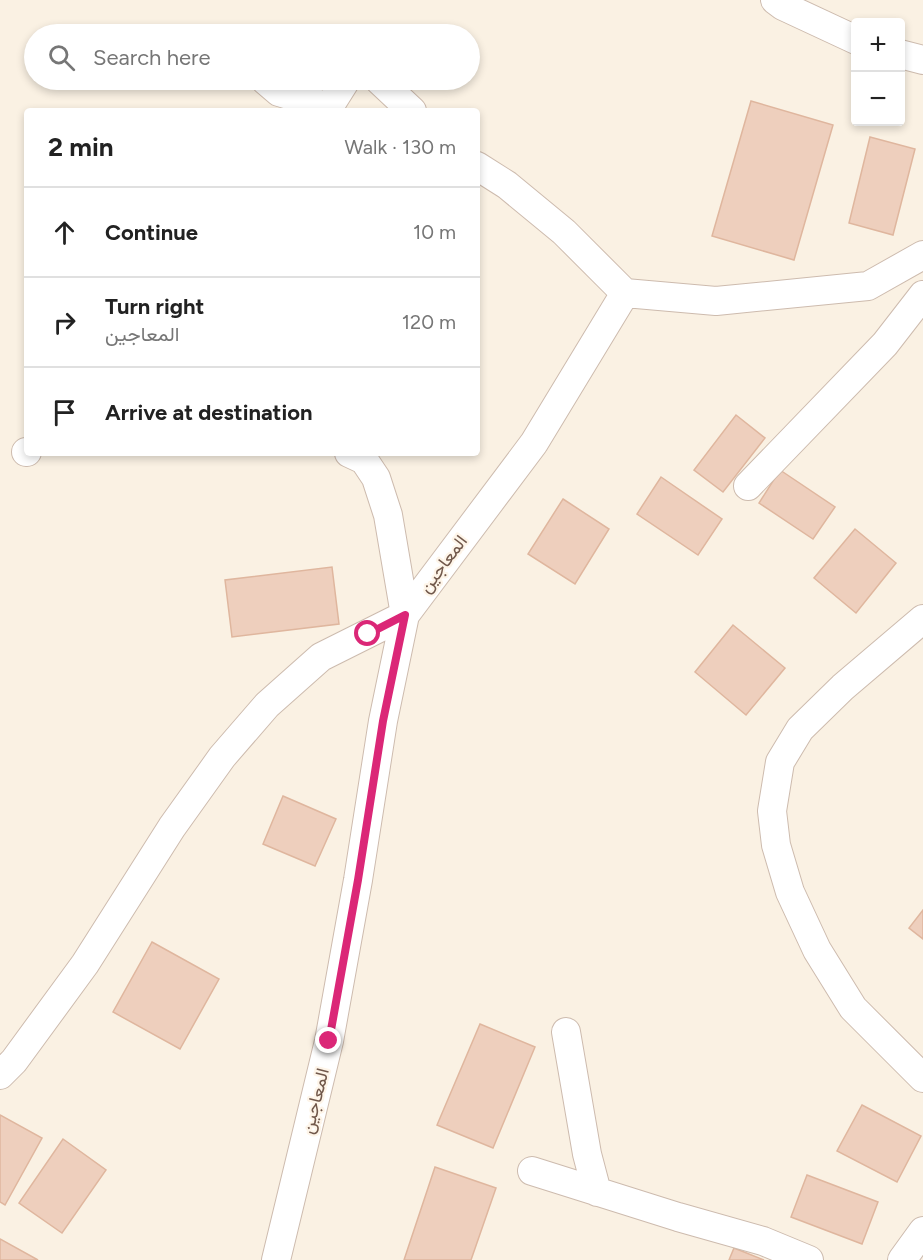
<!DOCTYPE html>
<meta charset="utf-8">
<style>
:root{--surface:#fff;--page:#f6f6f6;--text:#222;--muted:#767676;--line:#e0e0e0}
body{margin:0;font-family:Figtree,Vazirmatn,sans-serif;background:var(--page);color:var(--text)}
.controls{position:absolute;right:18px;top:18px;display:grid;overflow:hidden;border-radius:6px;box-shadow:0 3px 9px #0003}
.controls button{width:54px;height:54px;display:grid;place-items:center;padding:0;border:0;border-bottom:2px solid var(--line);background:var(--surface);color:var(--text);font:30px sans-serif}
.stop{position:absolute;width:18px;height:18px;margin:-14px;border:4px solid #db2777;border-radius:50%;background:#fff}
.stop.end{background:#db2777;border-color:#fff;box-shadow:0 2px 6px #0008}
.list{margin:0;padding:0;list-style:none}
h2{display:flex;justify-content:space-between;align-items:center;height:78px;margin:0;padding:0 24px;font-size:26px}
h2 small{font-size:20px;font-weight:400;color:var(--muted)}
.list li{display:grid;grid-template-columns:39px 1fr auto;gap:18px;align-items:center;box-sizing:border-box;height:90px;padding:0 24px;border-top:2px solid var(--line)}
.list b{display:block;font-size:22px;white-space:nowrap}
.list p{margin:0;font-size:20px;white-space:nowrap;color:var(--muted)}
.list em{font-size:20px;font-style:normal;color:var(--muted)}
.icon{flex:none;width:33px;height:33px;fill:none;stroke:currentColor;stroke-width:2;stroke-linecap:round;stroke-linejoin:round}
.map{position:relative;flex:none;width:923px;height:1260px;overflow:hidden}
.search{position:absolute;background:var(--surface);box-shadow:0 3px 9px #0003;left:24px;top:24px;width:456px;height:66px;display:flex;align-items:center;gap:15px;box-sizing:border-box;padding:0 21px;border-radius:33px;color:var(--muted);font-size:22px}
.panel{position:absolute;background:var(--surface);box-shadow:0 3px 9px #0003;left:24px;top:108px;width:456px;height:348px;border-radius:6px}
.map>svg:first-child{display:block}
.building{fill:#eecfbd;stroke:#dfb69e;stroke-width:1.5}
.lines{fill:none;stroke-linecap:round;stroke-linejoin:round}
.street-casing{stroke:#cdbbae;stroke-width:30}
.street{stroke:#fff;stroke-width:28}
.route{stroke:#db2777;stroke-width:8}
.labels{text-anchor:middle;stroke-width:4.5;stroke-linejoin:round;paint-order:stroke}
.street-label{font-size:18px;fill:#71584b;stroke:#fef5e9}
</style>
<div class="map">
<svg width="923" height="1260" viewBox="0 0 923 1260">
<rect width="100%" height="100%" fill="#faf1e3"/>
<path class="building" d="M751 101 833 125 794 260 712 236Z
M870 137 915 149 893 235 849 223Z
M736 415 765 438 723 492 694 470Z
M780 470 835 507 813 539 759 503Z
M661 477 722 519 698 555 637 514Z
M563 499 609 529 575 584 528 554Z
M855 529 896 563 856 613 814 578Z
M332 567 339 624 232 637 225 580Z
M733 625 785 668 746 715 695 672Z
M283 796 336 819 315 866 263 844Z
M923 910V939L909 928Z
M152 942 219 979 180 1049 113 1012Z
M480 1024 535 1047 493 1148 437 1125Z
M862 1105 921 1136 897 1182 837 1151Z
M0 1115 42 1138 5 1205 0 1202Z
M63 1139 106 1170 62 1233 19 1203Z
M435 1167 496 1188 471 1260H404Z
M807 1175 878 1202 862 1244 791 1217Z
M0 1239 38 1260H0Z
M734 1248 764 1260H729Z"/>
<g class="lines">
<g class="street-casing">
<path id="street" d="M775 0 783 6 856 40
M900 54 923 60
M265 80 279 92 329 107 346 80
M379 80 412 111
M477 166 507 185 564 232 625 293 716 301 868 286 923 255
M26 452H27
M748 486 885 344 923 295
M923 619 843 687 800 729 780 762 772 811 776 845 790 892 817 950 853 1008 923 1078
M566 1032 587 1154 597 1192
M0 1075 14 1061 85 964 172 827 222 757 267 705 321 657 405 615 388 515 376 478 364 460 349 453
M532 1171 678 1217 763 1241 809 1260
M276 1260 329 1041 358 880 383 721 405 615 534 443 625 293
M902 1260 923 1231"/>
</g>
<use href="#street" class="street"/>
</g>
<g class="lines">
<path class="route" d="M329 1041 358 880 383 721 405 615 368 634"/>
</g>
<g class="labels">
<g class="street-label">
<text transform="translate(443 564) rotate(-53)" y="6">المعاجين</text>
<text transform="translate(315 1101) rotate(-76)" y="6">المعاجين</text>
</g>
</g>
</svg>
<div class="controls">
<button>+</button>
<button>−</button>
</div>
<div class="stop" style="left:368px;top:634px"></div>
<div class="stop end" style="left:329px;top:1041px"></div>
<div class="search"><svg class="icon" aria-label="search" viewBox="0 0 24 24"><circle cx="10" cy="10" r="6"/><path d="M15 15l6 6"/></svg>Search here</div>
<section class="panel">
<h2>2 min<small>Walk · 130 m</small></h2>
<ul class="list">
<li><svg class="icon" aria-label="ahead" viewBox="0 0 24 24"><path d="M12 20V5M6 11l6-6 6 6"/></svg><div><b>Continue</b></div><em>10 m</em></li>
<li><svg class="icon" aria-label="right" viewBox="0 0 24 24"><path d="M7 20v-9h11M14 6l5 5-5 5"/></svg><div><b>Turn right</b><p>المعاجين</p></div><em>120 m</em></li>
<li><svg class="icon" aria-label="arrive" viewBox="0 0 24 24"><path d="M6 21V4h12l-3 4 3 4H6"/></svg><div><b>Arrive at destination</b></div></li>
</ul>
</section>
</div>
